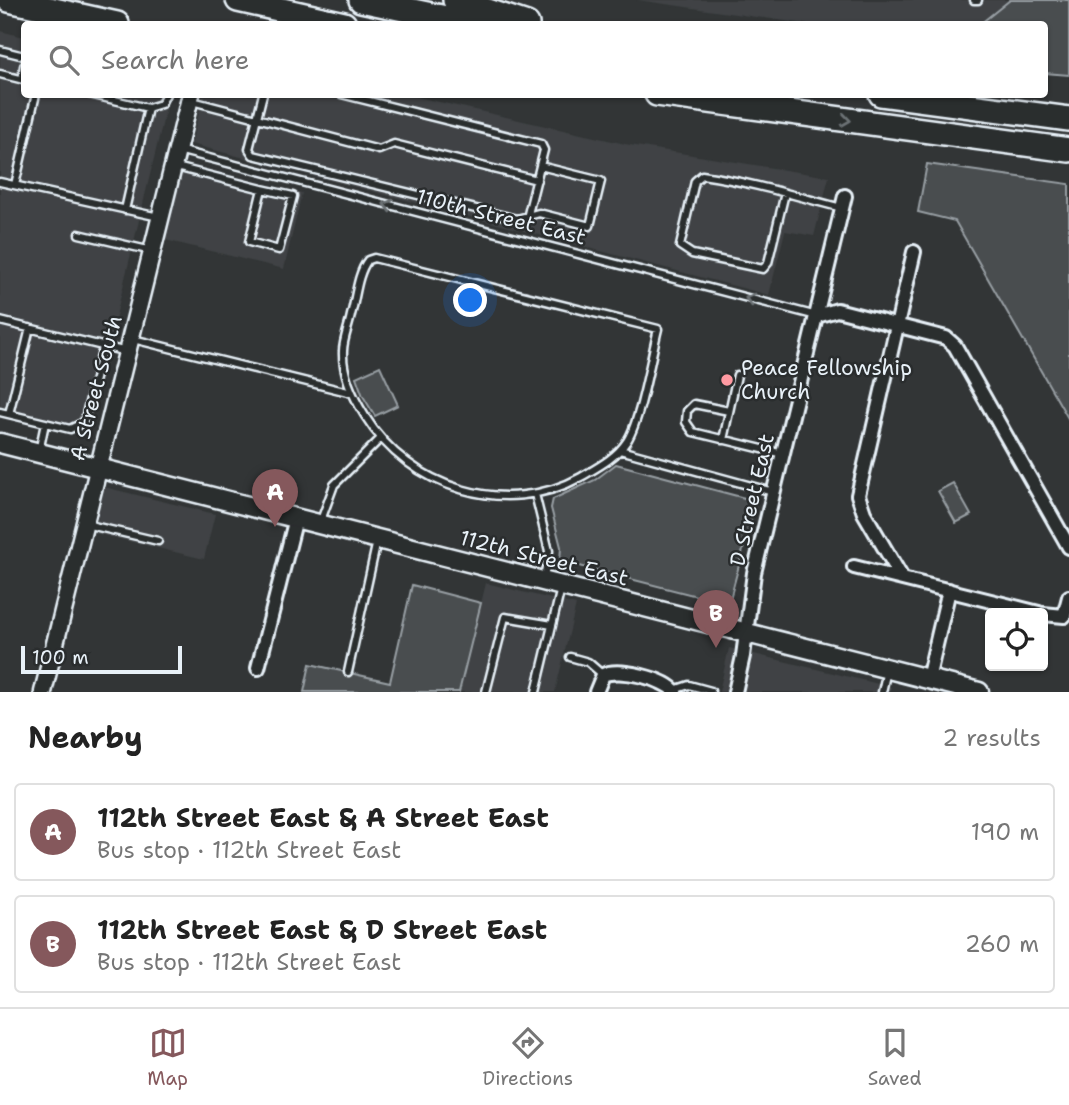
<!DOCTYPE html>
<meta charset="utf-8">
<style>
:root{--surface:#fff;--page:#f6f6f6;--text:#222;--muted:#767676;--line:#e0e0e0;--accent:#85585c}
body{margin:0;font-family:"Shantell Sans",sans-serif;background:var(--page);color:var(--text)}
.controls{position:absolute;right:21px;bottom:21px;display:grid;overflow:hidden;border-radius:7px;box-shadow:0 2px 5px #0004}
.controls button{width:63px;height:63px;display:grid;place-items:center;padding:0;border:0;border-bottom:2px solid var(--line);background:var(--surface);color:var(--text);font:35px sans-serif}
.scale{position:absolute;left:21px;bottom:18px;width:161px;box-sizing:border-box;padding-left:7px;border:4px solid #e8f1f8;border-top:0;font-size:19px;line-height:24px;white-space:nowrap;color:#e8f1f8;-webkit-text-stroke:5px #2a2d2e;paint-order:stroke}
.you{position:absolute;left:471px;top:301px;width:24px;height:24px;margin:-18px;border:5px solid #fff;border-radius:50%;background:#1a73e8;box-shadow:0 0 0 10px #1a73e833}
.badge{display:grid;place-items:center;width:46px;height:46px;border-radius:50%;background:var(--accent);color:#fff;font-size:23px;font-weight:700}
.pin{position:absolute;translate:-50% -58px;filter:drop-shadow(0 2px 4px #0008)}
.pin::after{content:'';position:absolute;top:37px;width:24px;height:21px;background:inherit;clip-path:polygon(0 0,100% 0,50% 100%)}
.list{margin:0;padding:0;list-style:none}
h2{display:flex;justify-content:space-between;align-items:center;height:91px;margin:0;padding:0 28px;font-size:30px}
h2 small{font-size:23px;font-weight:400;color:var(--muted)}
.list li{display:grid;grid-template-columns:46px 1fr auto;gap:21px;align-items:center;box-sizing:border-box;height:98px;margin:0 14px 14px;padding:0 14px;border:2px solid var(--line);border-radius:7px}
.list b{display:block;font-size:26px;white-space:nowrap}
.list p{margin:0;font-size:23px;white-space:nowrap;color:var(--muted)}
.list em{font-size:23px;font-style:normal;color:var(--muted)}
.icon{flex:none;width:38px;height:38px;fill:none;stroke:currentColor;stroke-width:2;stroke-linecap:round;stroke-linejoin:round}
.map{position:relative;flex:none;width:1069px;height:692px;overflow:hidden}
.search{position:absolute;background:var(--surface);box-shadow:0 2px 5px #0004;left:21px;right:21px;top:21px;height:77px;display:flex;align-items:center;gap:18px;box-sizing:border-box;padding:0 24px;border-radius:7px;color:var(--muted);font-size:26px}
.sheet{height:315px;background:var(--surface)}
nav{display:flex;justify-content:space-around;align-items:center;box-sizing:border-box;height:98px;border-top:2px solid var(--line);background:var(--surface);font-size:19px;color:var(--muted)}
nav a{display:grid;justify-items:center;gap:4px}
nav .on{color:var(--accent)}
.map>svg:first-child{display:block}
.built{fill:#3f4244}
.green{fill:#494d4f;stroke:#989fa4;stroke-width:2}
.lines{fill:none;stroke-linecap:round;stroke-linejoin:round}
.service-casing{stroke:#e8f1f8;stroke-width:11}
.minor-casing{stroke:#e8f1f8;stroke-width:18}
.tertiary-casing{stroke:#e8f1f8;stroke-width:21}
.secondary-casing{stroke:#e8f1f8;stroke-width:23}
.motorway-casing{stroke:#e8f1f8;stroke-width:28}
.service{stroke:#2a2d2e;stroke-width:6}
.minor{stroke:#2a2d2e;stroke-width:12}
.tertiary{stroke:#2a2d2e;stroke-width:16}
.secondary{stroke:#2a2d2e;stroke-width:18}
.motorway{stroke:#2a2d2e;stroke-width:23}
.oneway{stroke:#6c7275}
.poi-dot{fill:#ff9aa2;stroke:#2a2d2e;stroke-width:2.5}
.labels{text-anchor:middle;stroke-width:5;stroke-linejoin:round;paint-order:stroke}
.street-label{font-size:21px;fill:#e8f1f8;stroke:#2a2d2e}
.poi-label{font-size:21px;fill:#e8f1f8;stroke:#2a2d2e;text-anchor:start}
</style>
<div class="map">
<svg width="1069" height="692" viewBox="0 0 1069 692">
<rect width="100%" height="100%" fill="#323536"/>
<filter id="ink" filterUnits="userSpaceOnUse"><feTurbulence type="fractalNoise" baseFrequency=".0143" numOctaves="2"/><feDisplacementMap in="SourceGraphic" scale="14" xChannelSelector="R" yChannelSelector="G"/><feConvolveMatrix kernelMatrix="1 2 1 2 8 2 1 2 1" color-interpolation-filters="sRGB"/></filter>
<g filter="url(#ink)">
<path class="built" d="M637 0H1010L980 24H806Z
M0 31 24 37V94L169 96 89 428 78 434 0 416Z
M404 94 630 145 829 177 814 236 785 231 769 295 191 144 203 95Z
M184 164 302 193 284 269 165 240Z
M104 487 215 514 204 559 94 533Z
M486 583 576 605 555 692H459Z
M729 648 891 687 890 692H719Z"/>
<path class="green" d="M1010 0H1069V75L1045 73 1044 24H980Z
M927 164 1069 184V420L955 221 918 212Z
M380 366 398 405 375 416 363 396 356 377Z
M616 464 756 501 730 599 724 603 560 561 561 547 551 508 553 499 595 480Z
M953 483 971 515 956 523 938 491Z
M412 585 481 603 459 692H304L310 664 390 682Z"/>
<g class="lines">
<g class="service-casing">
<path id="service" d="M974 0H978
M0 50 24 56
M0 74 24 80
M22 79 24 66
M89 94 148 108 125 210
M263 94 249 149 253 155 517 219 539 213 590 226 601 181 540 166
M341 94 541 144 544 150 527 218
M192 101 379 150 394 144 537 180
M148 108 161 104 166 94
M178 150 817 316
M176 167 262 189 249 242 279 250 293 196 262 189
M0 182 159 217
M15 185 36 94
M785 193 768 263 763 269 692 254 680 246 695 181 702 175C750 182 796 196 842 208
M79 234 152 251
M374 258 658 329C651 357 641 419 627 441 616 458 598 467 581 477 506 519 409 488 365 416 353 397 342 373 343 351 343 340 349 326 351 315 356 298 357 274 368 260Z
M0 321 127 352
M133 339 352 393
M729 411 694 404 687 411 686 422 693 432 783 454
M0 412 70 429 84 422 103 347
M9 414 30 328
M723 440 737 375
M620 450 773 492
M39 452 45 423
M535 494 549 551 544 578
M320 523 334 485 380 439
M85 524 158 541
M570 657 588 662 603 675
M348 672 377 541
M674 690 689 685 711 691
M486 692 505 617 552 625
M536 692 561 588
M882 692 887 670"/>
</g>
<g class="minor-casing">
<path id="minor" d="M817 316 837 310 946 338 955 346 1069 547
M854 567 1039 613
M902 578 864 513 858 495 914 252
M1043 614 1064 616 1069 597
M258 668 296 518
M928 679 949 590
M596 692 603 675C618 667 666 679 675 692
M735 692 743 656 754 573 845 196"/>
</g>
<g class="tertiary-casing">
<path id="tertiary" d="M43 692 191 94"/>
</g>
<g class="secondary-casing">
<path id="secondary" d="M0 443 979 692"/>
</g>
<g class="motorway-casing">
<path id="motorway" d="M9 0 117 24
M238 0 344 24
M361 0 474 24
M455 0 527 24
M657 94 1069 150
M881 94 1069 119"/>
</g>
<use href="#service" class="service"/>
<use href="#minor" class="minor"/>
<use href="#tertiary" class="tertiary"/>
<use href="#secondary" class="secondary"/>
<use href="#motorway" class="motorway"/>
</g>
<defs><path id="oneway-chevron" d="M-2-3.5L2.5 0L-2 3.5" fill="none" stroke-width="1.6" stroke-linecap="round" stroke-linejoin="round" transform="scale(1.75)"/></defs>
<g class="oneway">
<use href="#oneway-chevron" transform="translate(846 120) rotate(8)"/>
<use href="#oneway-chevron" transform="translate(388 205) rotate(-165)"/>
<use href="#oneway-chevron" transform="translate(750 299) rotate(-166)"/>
</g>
</g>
<circle class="poi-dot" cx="727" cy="380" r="7"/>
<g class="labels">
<g class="street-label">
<text transform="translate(501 217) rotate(14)" y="7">110th Street East</text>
<text transform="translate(96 388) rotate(-75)" y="7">A Street South</text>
<text transform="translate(752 500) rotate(-77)" y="7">D Street East</text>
<text transform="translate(544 558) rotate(14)" y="7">112th Street East</text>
</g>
<g class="poi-label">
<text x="741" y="375">Peace Fellowship<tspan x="741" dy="24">Church</tspan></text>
</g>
</g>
</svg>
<div class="controls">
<button><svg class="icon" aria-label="locate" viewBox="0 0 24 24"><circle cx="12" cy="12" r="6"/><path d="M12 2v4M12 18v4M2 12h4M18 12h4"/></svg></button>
</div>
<div class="scale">100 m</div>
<div class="you"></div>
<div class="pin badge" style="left:275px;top:527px">A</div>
<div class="pin badge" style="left:716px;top:648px">B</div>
<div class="search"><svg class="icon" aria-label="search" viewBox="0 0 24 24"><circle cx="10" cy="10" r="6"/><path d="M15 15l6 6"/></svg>Search here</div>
</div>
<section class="sheet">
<h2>Nearby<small>2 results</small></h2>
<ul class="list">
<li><span class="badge">A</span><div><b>112th Street East &amp; A Street East</b><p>Bus stop · 112th Street East</p></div><em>190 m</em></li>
<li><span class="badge">B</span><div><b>112th Street East &amp; D Street East</b><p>Bus stop · 112th Street East</p></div><em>260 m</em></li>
</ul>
</section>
<nav>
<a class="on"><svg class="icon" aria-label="map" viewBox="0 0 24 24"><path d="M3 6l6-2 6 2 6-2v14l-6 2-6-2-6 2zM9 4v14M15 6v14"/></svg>Map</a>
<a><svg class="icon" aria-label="directions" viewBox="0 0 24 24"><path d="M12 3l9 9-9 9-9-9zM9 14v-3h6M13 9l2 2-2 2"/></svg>Directions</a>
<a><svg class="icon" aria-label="saved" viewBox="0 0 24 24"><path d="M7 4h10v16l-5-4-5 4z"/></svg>Saved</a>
</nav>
